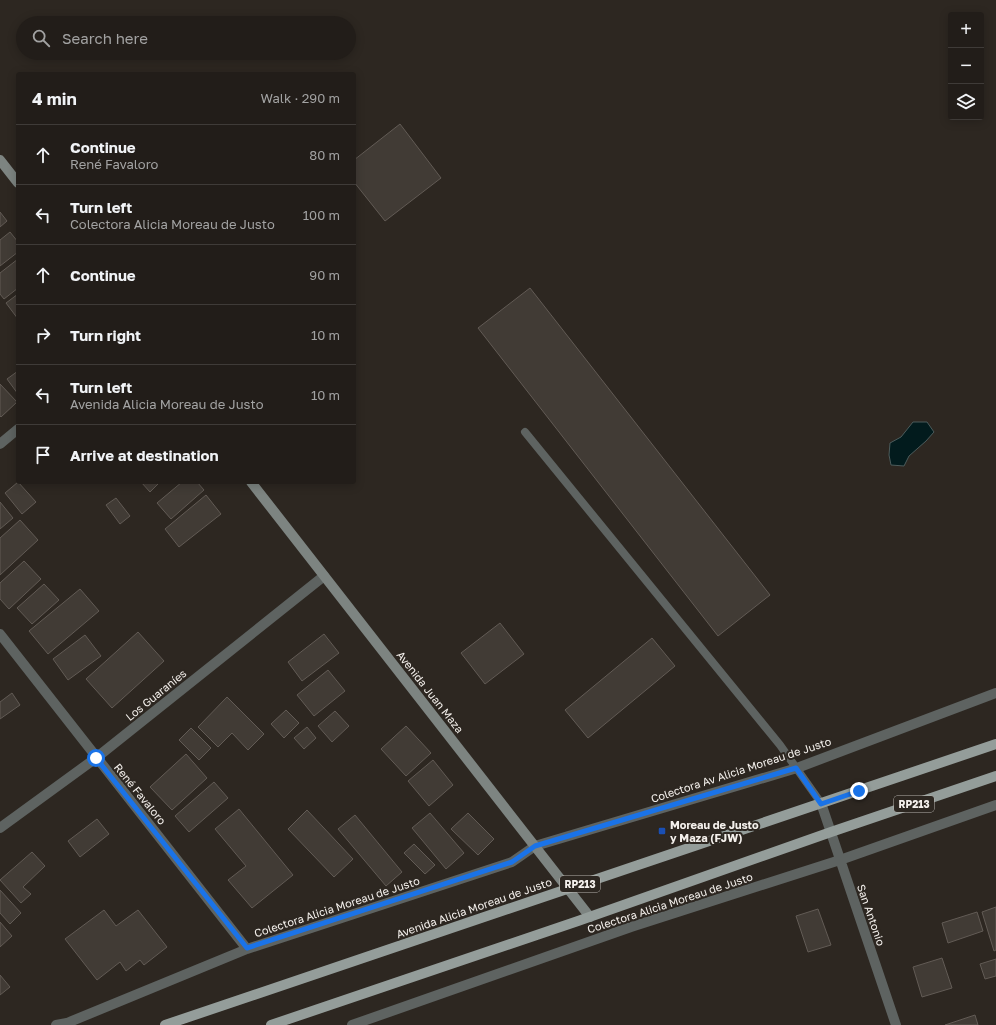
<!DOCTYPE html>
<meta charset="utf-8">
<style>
:root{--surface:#221d19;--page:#2a2622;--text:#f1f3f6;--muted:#a2a2a2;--line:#3f3b38}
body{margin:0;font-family:"Golos Text",sans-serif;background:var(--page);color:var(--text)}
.controls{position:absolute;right:12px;top:12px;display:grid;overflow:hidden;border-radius:4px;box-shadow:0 2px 10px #0003}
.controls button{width:36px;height:36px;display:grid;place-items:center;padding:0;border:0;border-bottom:1px solid var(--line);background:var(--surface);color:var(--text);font:20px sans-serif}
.stop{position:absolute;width:12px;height:12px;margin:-9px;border:3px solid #1a73e8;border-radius:50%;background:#fff}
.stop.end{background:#1a73e8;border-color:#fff;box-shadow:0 1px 4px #0008}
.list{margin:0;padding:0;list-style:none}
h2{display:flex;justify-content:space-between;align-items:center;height:52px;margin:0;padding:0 16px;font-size:17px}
h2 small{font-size:13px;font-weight:400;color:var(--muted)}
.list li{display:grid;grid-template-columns:26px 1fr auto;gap:12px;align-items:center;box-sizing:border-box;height:60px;padding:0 16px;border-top:1px solid var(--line)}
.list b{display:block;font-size:15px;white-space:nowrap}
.list p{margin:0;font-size:13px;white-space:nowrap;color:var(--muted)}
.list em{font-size:13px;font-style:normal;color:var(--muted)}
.icon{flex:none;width:22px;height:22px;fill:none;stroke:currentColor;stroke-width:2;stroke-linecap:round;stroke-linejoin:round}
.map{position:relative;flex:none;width:996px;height:1025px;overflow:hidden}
.search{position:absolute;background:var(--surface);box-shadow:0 2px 10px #0003;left:16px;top:16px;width:340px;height:44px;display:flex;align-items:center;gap:10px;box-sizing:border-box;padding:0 14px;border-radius:22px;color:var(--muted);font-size:15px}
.panel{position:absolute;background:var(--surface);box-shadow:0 2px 10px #0003;left:16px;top:72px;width:340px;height:412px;border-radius:4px}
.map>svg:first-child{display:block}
.water{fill:#021b1d;stroke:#4b5b5b}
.building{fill:#413b35;stroke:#625b55}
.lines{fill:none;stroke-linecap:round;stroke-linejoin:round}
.lane{stroke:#5e6361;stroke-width:8}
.street{stroke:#5e6361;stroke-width:10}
.secondary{stroke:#7d8481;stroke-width:10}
.primary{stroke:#949d9a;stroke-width:10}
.route{stroke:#1a73e8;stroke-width:5}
.transit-dot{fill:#1a4fb4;stroke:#2d2721;stroke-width:1.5}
.labels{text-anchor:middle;stroke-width:4;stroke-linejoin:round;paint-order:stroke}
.shield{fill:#2d2721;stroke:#b8b4af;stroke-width:1}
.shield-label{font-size:10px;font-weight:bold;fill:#f4f0ec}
.street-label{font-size:11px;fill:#f4f0ec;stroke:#2d2721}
.poi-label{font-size:11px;font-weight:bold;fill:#f4f0ec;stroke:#2d2721;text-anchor:start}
</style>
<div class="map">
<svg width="996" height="1025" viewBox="0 0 996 1025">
<rect width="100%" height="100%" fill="#2d2721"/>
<path class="water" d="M913 422H927L934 432 926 441 909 456 904 466 891 465 889 455 890 443 901 437Z"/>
<path class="building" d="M400 124 441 178 385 221 354 182V160Z
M0 212 7 221 0 227Z
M10 232 18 242V252L0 266V240Z
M18 259V288L4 299 0 294V273Z
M530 288 770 595 718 636 478 328Z
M18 294V319L6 303Z
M18 371V394L7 379Z
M0 384 17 402 1 417 0 416Z
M18 482 36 502 22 514 5 493Z
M141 482H160L150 492Z
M182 482H197L204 490 171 519 157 503Z
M206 495 221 514 179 547 165 529Z
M116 498 130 516 120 524 106 505Z
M0 502 13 518 0 529Z
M20 520 38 540 0 575V538Z
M24 561 41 579 9 609 0 599V583Z
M44 584 59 600 32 624 17 608Z
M80 589 99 611 48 654 29 631Z
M500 623 524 654 485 684 461 653Z
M138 632 164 661 112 708 86 679Z
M324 634 339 653 302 681 288 662Z
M85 635 101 656 68 680 53 659Z
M652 638 675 666 588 738 565 710Z
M328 670 345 691 314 716 297 695Z
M12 693 20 705 0 719V702Z
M227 697 264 734 248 750 232 733 218 747 198 727Z
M286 710 299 723 284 738 271 724Z
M335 711 349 726 332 742 318 726Z
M406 726 431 753 406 776 381 749Z
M307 727 316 738 304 749 294 738Z
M191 728 211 748 199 760 179 740Z
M186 754 207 778 172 810 150 787Z
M433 760 453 785 429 806 408 781Z
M214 782 228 798 189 832 175 816Z
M239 809 293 875 252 908 228 880 246 866 215 829Z
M307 810 353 859 334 877 288 829Z
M430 813 464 853 446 869 412 828Z
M468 813 494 839 478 855 451 829Z
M355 815 402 872 386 886 338 829Z
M97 819 109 834 80 857 68 841Z
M414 844 435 865 425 874 404 853Z
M32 852 45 866 23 887 31 894 21 903 0 880Z
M0 890 21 913 10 924 0 913Z
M996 907V950L994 951 982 912Z
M818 909 831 945 808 952 796 916Z
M104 910 116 926 138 910 167 947 144 965 140 960 126 971 120 962 97 980 65 939Z
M977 912 983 931 948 943 942 923Z
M0 922 12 936 0 947Z
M942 958 952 988 922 997 913 967Z
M996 959V976L985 979 980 964Z
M0 975 10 987 0 995Z
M975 1015 978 1025H945Z"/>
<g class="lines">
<path class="lane" d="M525 432 780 745 821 803"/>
<path class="street" d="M0 444 18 429
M0 634 247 949
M821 803 896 1025
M0 828 96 758 324 576
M56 1025 67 1023 247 949 512 862 535 846 797 768 996 693
M352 1025 631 927 840 860 996 805"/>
<path class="secondary" d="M0 160 18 183
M251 482 590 917"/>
<path class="primary" d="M165 1025 996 744
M271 1025 578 921 831 832 996 776"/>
</g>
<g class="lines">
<path class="route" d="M96 758 247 948 512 862 535 846 796 768 821 804 859 791"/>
</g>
<rect class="transit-dot" x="658" y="827" width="8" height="8" rx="2"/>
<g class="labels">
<g class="shield">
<rect x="894" y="796" width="40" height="16" rx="3"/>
<rect x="560" y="876" width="40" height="16" rx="3"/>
</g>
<g class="shield-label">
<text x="914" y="808">RP213</text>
<text x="580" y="888">RP213</text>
</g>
<g class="street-label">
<text transform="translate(430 692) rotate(52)" y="4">Avenida Juan Maza</text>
<text transform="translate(156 695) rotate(-39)" y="4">Los Guaraníes</text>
<text transform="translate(741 770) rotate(-18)" y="4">Colectora Av Alicia Moreau de Justo</text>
<text transform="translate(140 794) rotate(51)" y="4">René Favaloro</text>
<text transform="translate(670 903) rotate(-18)" y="4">Colectora Alicia Moreau de Justo</text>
<text transform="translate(337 907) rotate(-18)" y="4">Colectora Alicia Moreau de Justo</text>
<text transform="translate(474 908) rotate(-19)" y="4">Avenida Alicia Moreau de Justo</text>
<text transform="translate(871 915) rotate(71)" y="4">San Antonio</text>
</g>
<g class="poi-label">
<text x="670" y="829">Moreau de Justo<tspan x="670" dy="13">y Maza (FJW)</tspan></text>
</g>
</g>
</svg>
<div class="controls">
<button>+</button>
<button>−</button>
<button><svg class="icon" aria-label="layers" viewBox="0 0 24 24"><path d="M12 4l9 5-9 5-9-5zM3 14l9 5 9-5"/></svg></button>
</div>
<div class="stop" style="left:96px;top:758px"></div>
<div class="stop end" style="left:859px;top:791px"></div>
<div class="search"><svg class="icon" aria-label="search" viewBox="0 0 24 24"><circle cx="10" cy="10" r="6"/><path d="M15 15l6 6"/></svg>Search here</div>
<section class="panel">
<h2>4 min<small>Walk · 290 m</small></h2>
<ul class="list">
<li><svg class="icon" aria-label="ahead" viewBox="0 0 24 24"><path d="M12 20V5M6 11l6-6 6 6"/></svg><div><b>Continue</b><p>René Favaloro</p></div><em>80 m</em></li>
<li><svg class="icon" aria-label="left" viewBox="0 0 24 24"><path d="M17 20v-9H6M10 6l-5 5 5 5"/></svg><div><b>Turn left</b><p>Colectora Alicia Moreau de Justo</p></div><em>100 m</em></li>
<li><svg class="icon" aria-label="ahead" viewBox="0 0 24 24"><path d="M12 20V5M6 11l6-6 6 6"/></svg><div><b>Continue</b></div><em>90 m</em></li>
<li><svg class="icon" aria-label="right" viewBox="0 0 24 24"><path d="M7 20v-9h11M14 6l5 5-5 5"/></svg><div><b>Turn right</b></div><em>10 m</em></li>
<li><svg class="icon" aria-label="left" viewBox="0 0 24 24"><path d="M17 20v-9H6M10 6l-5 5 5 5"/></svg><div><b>Turn left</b><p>Avenida Alicia Moreau de Justo</p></div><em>10 m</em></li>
<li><svg class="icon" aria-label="arrive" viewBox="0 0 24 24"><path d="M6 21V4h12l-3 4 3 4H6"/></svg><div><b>Arrive at destination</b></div></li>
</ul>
</section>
</div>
